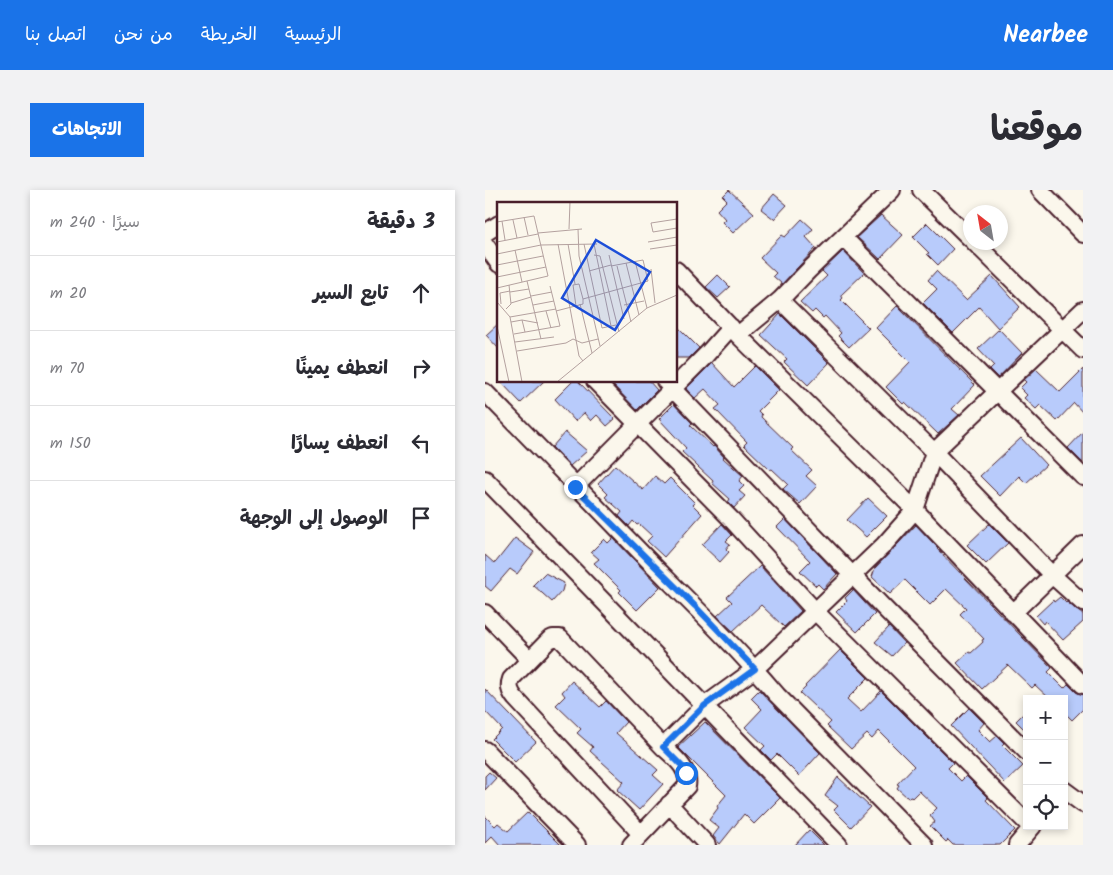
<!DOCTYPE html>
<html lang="ar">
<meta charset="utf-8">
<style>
:root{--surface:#fff;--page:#f2f2f3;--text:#2b2b33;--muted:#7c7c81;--line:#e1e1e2;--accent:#1a73e8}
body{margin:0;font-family:Kalam,"Playpen Sans Arabic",sans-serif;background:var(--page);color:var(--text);direction:rtl}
.controls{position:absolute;right:15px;bottom:15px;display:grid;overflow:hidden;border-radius:0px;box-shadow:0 2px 8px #0003}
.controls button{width:45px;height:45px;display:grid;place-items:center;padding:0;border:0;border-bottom:1px solid var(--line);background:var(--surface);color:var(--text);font:25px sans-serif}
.compass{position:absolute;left:478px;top:15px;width:45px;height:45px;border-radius:50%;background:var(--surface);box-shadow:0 2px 8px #0003;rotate:329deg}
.stop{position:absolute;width:15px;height:15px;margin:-11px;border:4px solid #1a73e8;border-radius:50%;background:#fff}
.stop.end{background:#1a73e8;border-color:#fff;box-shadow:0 1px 5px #0008}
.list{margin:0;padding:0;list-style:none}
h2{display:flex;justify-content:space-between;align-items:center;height:65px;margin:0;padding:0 20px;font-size:21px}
h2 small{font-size:16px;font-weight:400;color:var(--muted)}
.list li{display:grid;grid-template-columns:32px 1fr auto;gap:15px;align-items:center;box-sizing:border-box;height:75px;padding:0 20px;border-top:1px solid var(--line)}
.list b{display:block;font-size:19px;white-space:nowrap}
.list em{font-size:16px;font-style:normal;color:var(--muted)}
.icon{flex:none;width:28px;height:28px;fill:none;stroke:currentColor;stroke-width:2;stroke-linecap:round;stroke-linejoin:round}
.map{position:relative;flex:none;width:598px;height:655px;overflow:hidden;direction:ltr;border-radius:0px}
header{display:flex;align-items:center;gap:30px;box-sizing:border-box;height:70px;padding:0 25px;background:var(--accent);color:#fff}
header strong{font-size:24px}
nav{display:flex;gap:28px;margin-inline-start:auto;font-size:18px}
.intro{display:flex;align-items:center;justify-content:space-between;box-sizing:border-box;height:120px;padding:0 30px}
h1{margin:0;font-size:35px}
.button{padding:12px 22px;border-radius:0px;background:var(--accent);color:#fff;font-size:18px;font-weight:700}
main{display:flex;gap:30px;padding:0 30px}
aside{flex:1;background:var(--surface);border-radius:0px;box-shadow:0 2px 8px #0003}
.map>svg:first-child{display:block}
.building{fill:#b8cbfb;stroke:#4a1f2b}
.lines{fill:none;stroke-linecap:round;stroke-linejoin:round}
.minor-casing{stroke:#4a1f2b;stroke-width:20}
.minor{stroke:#fbf7ec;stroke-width:16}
.route{stroke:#1a73e8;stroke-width:6}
.inset-road{fill:none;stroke:#b4a19f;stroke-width:1}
.view{fill:#1d4ed8;fill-opacity:0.15;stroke:#1d4ed8;stroke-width:2.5}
.inset-edge{fill:none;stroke:#4a1f2b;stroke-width:2.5}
</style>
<header>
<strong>Nearbee</strong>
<nav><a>الرئيسية</a><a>الخريطة</a><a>من نحن</a><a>اتصل بنا</a></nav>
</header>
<div class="intro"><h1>موقعنا</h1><a class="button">الاتجاهات</a></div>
<main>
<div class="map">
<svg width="598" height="655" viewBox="0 0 598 655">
<rect width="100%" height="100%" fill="#fbf7ec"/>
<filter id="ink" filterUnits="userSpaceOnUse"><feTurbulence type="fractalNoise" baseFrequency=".02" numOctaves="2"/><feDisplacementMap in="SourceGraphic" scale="10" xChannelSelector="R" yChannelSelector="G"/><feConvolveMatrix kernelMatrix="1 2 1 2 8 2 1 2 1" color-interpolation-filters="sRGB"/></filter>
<g filter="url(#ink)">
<path class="building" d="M244 0 269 23 248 43 237 32 240 29 232 20 242 10 238 6Z
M289 4 302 15 289 29 276 19Z
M396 25 418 45 395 69 372 47Z
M317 29 328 39 321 47 331 58 297 94 288 86 291 83 275 68 297 45 300 47Z
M442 33 468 59 453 75 442 64 444 63 428 47Z
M358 61 379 83 356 105 358 108 356 110 384 138 364 157 353 146 356 143 340 126 338 128 330 120 327 123 315 112 342 86 337 81Z
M451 81 481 110 507 86 535 117 513 138 494 117 468 143 438 113 452 99 443 90Z
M233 85 245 97 233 108 221 97Z
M412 116 490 195 467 219 474 225 453 244 420 212 418 214 401 197 425 172 391 138Z
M295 124 344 173 323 195 299 172 302 169 276 145Z
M14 133V159L1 145Z
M191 135 214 158 204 168H191Z
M514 139 537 163 513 188 505 180 509 176 493 159Z
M227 173 249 197 270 176 294 200 273 221 277 225 276 227 308 258 306 260 327 280 321 286 332 296 315 314 298 299 303 294 287 279 285 280 259 255 262 252 230 219 235 215 220 199 210 208 201 199Z
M551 179 575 202 598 179V223L589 213 572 231 555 215 551 219 539 208 542 205 535 198 541 192 539 190Z
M15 191H59L36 213Z
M88 191H93L130 229 122 236 112 225 106 231 99 223 90 231 70 209Z
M124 191H164L172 200 152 220Z
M189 214 207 233 205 235 228 257 229 256 239 267 238 268 258 286 254 291 259 296 254 301 260 306 249 318 243 312 245 309 227 293 228 291 197 262 201 258 174 229Z
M80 242 102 261 85 276 67 257Z
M598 242V273L583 258Z
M536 248 561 275 541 293 534 286 515 306 495 286Z
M130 275 158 300 170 286 179 294 185 288 210 313 208 315 217 324 179 367 162 351 167 346 154 334 152 335 148 331 144 336 134 326 137 322 120 307 123 304 113 294Z
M383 308 402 326 381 347 362 330Z
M300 329 352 384 338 399 333 394 331 396 315 381 325 371 292 337Z
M237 334 247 345 241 351 245 354 241 359 244 362 235 372 217 355Z
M504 334 523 353 501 374 482 355Z
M431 335 453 358 452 359 567 478 563 482 579 498 583 494 591 502 598 505V519L587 530 579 522V509H565L550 495 547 498 523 475 497 499 472 473 484 462 486 463 498 452 497 450 499 449 475 424 481 418 461 399 445 415 420 390 405 404 387 387 390 378Z
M30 348 49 362 32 384 25 379 6 401 0 396V365L9 373 10 371 11 372Z
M128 348 175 397 152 420 134 402 136 400 109 373 114 369 106 362 119 349 123 353Z
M275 376 316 421 299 437 276 415 248 441 232 426 247 412 242 407Z
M60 383 79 393 77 401 67 412 48 395Z
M368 400 390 424 372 442 351 422 362 411 360 408Z
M575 407 581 413 582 412 598 425V432L578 450 560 431 558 434 551 426 568 410 569 412Z
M404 437 419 453 407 466 390 452Z
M355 460 383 488 362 509 376 522 396 501 468 573 463 578 476 591 481 586 503 608 501 610 530 640 515 655H468L463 650 461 652 445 636 450 632 445 625 452 618 434 601 427 608 426 607 423 608 412 598 414 595 412 594 429 576 394 541 387 549 382 544 366 559 342 536 346 532 315 503 321 497 320 496Z
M87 491 115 517 121 511 141 532 131 543 173 580 168 585 178 594 154 620 132 600 139 592 105 561 108 557 92 543 96 539 71 515 80 506 77 502Z
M0 499 51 552 30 572 7 549 17 539 0 521Z
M274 500 335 563 314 586 292 564 286 570 276 560 280 556 260 537 277 519 266 508Z
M484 518 499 533 493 540 505 552 512 546 519 553 517 555 538 576 520 593 466 536Z
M542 520V542L531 531Z
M220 532 295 608 269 634 259 624 235 654 228 646 234 638 224 630 233 618 232 616 241 605 193 557Z
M4 582 11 588 0 600V586Z
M353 587 385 617 366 637 349 620 353 616 340 606Z
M43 622 76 655H15L7 646 0 653V626L10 636 13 633 23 641Z
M324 640 339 655H310Z"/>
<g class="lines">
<g class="minor-casing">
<path id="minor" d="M436 0 486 49
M555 0 598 44
M0 43 14 34
M358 47 598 287
M489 52 598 160
M0 54 14 74
M191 80 253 145 430 320 598 495
M295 110 449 262 567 385 598 413
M253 145 295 110 324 80 407 0
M110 191 246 329 331 422 542 633
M180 191 399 418 542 562
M0 202C56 260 112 318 169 376 211 418 253 459 292 505L439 655
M0 289 354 655
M90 297 221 165 246 137
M0 423 44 469
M528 423 598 355
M0 560 92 655
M579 600 598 614
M184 614 222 655
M156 644 30 508C25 502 23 497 26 489L64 450 68 448H75L178 557
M146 655 202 596C205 579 190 568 178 557L219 516 270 479 399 355 430 320 449 262 598 120
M532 655 548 636"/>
</g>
<use href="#minor" class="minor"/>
</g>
</g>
<g class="lines" filter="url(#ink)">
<path class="route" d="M90 297 210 416 270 479 219 516 178 557 198 577 201 583"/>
</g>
<g transform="translate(12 12)">
<rect width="180" height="180" fill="#fbf7ec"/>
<path class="inset-road" d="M27 15 31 33M180 17 154 21 156 30 180 26M16 18 20 36M5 19 8 38M0 20 37 14 51 74 0 86M72 27 73 0M81 27 82 54 103 144M41 31 85 27M0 40 41 32M151 40 180 35M61 42 82 154 86 159M71 42 78 82M87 42 105 126 119 123M97 42 114 124M153 47 180 43M18 48 25 80M0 52 44 43 100 42M97 53 103 54 122 130M112 53 127 117M138 59 150 106M129 61 142 113M0 63 46 54M120 64 134 120M154 67 158 101M92 69 114 63M0 75 49 65M30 79 44 137M13 90 32 87M34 94 55 90M0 100 13 115 25 180M14 101 34 95M4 102 3 91 13 89M83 102 95 151M36 103 57 99M127 103 147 99M79 104 76 83 82 82 86 97M9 107 14 102 12 83M49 109 54 126M59 109 86 102V97L151 79 146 58 114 64M13 115 59 107M25 118 41 121M14 120 25 118 28 130M0 124 12 180M17 132 63 124 53 84M18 140 57 135M20 149 69 141 76 137 85 141 101 137M60 180 150 106 180 93"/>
<path class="view" d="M99 38 153 70 118 128 65 96Z"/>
<rect width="180" height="180" class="inset-edge"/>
</g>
</svg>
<div class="controls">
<button>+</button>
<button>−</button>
<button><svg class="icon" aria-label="locate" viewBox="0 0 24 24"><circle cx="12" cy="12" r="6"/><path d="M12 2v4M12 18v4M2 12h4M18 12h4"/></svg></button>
</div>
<svg class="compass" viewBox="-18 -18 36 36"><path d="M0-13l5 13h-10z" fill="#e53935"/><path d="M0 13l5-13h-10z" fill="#7c7c81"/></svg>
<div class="stop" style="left:201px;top:583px"></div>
<div class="stop end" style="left:90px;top:297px"></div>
</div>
<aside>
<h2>3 دقيقة<small>سيرًا · 240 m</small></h2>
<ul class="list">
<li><svg class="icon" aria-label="ahead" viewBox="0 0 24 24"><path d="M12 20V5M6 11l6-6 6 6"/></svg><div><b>تابع السير</b></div><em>20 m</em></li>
<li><svg class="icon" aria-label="right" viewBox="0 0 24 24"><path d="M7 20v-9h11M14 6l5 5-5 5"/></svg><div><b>انعطف يمينًا</b></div><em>70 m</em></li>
<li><svg class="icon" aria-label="left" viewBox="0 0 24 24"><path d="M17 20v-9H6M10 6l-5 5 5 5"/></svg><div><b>انعطف يسارًا</b></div><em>150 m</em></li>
<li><svg class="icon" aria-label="arrive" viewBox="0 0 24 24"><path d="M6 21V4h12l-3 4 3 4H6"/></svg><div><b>الوصول إلى الوجهة</b></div></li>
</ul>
</aside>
</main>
